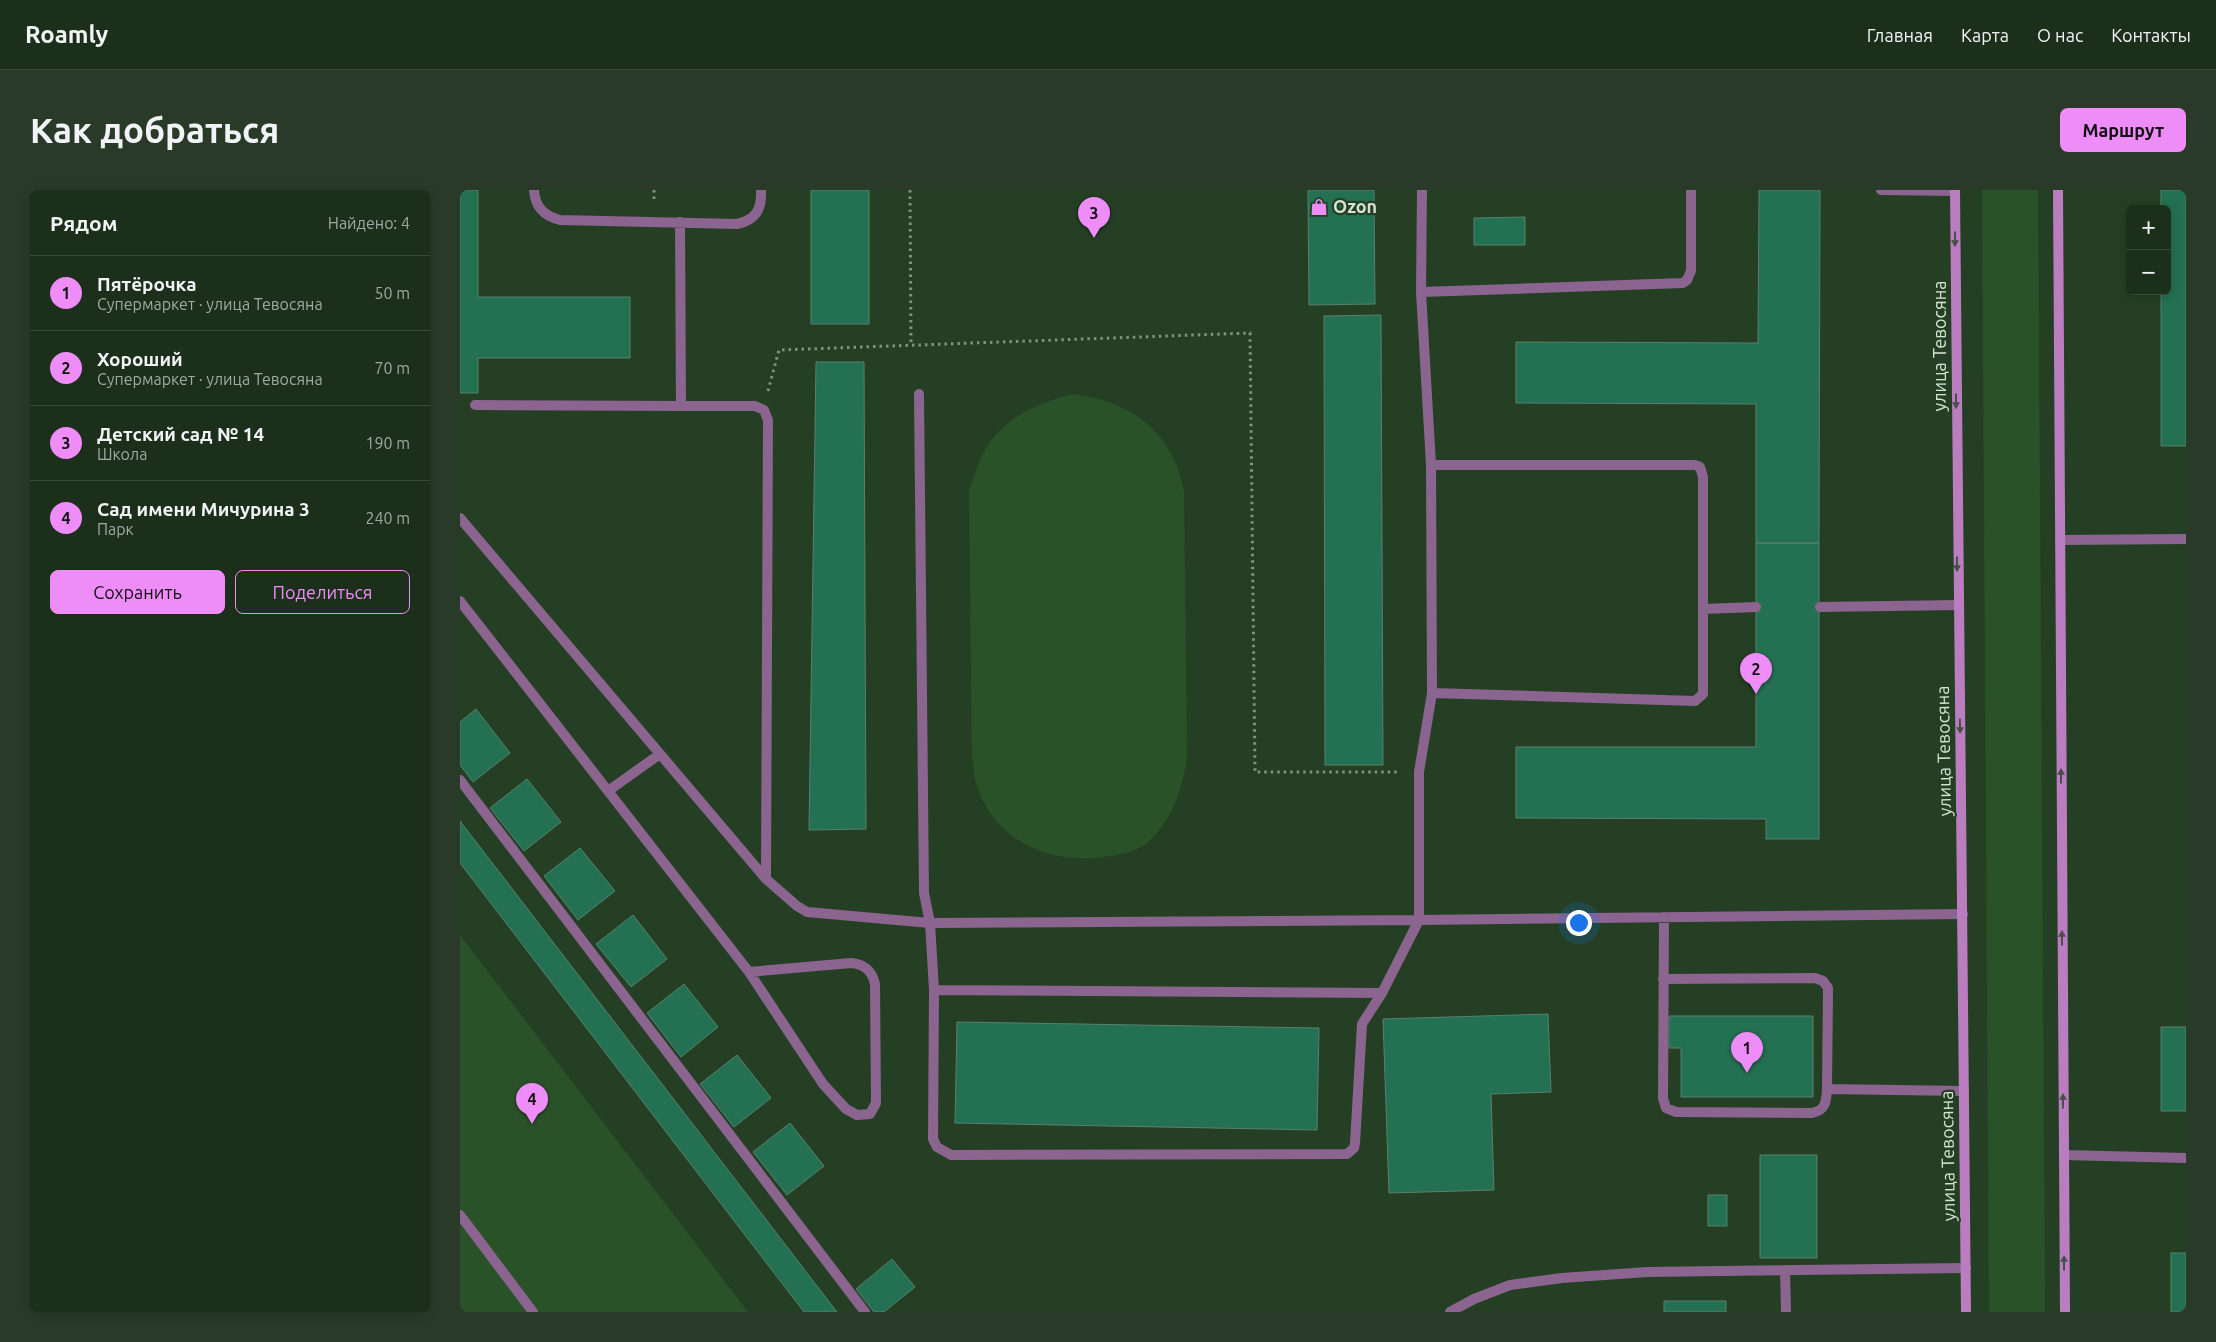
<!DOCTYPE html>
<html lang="ru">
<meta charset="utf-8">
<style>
:root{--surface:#1c2f1b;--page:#293b28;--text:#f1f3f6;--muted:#a0a9a3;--line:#3a4a3a;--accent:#ee8cf8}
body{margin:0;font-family:Ubuntu,sans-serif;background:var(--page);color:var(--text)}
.controls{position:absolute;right:15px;top:15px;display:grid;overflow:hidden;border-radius:8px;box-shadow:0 2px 12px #0003}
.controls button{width:45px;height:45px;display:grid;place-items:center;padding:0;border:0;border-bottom:1px solid var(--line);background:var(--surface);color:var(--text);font:25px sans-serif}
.you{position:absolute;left:1118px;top:732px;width:18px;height:18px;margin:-12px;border:4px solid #fff;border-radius:50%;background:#1a73e8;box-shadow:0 0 0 8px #1a73e833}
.badge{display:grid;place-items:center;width:32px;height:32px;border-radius:50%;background:var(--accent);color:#111;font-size:16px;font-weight:700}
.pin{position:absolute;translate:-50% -41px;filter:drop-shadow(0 1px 2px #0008)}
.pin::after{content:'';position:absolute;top:26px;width:18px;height:15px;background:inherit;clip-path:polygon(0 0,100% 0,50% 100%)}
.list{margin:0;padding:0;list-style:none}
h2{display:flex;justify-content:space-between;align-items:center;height:65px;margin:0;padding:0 20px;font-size:21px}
h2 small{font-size:16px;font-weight:400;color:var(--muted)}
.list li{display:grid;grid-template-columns:32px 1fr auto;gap:15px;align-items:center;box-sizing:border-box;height:75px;padding:0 20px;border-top:1px solid var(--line)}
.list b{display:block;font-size:19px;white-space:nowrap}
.list p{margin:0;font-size:16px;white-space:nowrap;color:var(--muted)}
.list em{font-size:16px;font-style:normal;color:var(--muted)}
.actions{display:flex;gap:10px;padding:15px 20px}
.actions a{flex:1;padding:11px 0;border:1px solid var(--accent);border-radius:8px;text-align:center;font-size:18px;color:var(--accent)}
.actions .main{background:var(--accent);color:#111}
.map{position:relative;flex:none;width:1726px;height:1122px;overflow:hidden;border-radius:8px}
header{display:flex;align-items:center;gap:30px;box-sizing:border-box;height:70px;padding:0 25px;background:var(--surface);border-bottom:1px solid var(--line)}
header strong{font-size:24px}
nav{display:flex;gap:28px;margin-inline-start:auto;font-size:18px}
.intro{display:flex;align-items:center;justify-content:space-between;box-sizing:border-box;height:120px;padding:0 30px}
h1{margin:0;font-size:35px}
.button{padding:12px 22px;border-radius:8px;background:var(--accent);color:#111;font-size:18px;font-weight:700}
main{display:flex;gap:30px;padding:0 30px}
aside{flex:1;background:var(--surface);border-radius:8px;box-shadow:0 2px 12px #0003}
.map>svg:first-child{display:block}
.green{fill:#2a5229}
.building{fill:#237052;stroke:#58816e}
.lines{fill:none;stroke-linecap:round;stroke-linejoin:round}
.path{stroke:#7f947e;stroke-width:3;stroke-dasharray:2.5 4;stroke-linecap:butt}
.service{stroke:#8b658f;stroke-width:10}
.secondary{stroke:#b97dc0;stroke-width:10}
.oneway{fill:#4a4e4b}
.labels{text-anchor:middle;stroke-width:4.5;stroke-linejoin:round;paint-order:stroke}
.poi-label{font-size:18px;font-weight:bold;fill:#d4e4d3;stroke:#253f24;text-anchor:start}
.street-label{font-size:18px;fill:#d4e4d3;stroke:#253f24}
</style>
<header>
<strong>Roamly</strong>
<nav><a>Главная</a><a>Карта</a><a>О нас</a><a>Контакты</a></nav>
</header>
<div class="intro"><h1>Как добраться</h1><a class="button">Маршрут</a></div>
<main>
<aside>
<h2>Рядом<small>Найдено: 4</small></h2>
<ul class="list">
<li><span class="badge">1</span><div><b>Пятёрочка</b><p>Супермаркет · улица Тевосяна</p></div><em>50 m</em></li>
<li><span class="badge">2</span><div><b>Хороший</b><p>Супермаркет · улица Тевосяна</p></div><em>70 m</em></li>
<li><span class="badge">3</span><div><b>Детский сад № 14</b><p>Школа</p></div><em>190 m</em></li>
<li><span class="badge">4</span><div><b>Сад имени Мичурина 3</b><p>Парк</p></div><em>240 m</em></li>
</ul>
<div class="actions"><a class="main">Сохранить</a><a>Поделиться</a></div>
</aside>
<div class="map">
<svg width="1726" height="1122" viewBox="0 0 1726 1122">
<rect width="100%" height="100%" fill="#253f24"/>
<path class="green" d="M1522 0H1578L1585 1122H1529Z
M612 204C626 207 641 208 654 214 694 230 716 260 724 301L727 568C722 600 712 631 687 653 677 662 657 665 644 667 591 675 537 652 518 599 514 590 514 579 512 569L509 301C514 288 518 273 524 261 544 227 576 214 612 204Z
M0 745 288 1122H0Z"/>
<path class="building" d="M0 0H18V107H170V168H18V203H0Z
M351 0H409V134H351Z
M848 0H914L915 114 849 115Z
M1299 0H1360L1359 353H1296V214L1056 213V152L1298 153Z
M1701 0H1726V256H1701V101H1707V19H1701Z
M1065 27V55H1014V28Z
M921 125 923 575H865L864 126Z
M356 172H404L406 639 349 640Z
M1296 353H1359V649H1306V629L1056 628V557H1296Z
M16 519 50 563 13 592 0 575V532Z
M67 589 101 632 64 661 30 618Z
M0 631 377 1122H344L0 673Z
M120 658 155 701 118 730 84 686Z
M173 725 207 769 171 797 136 754Z
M224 794 258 837 221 867 187 823Z
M1088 824 1091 902 1031 904 1034 1000 929 1003 923 829Z
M1209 826H1353V907H1221V858H1209Z
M497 832 859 838 857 940 495 933Z
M1701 837H1726V921H1701Z
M277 865 311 908 274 937 240 894Z
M330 933 364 976 327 1005 293 962Z
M1300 965H1357V1068H1300Z
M1248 1005H1267V1036H1248Z
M1711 1063H1726V1122H1711Z
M432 1069 455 1097 424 1122H414L396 1099Z
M1204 1111H1266V1122H1204Z"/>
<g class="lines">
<path class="path" d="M194 0V13
M450 0 451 155
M308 201 319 160 790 143 795 582H939"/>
<path class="service" d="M74 0C75 17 84 26 100 30L277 34C296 30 302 19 301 0
M962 0 961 102 971 275 972 503 959 582V730L1503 724
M1421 0 1495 1
M961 102 1223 93 1227 90 1231 81V0
M15 215 221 216 220 32
M221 216H295L304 220 308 230 306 689
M971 275H1235L1240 277 1243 287V419
M0 328 306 689 337 716 347 722 470 733 959 730 922 803 474 800 470 733 464 703 459 204
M1600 350 1726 349
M0 411 289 782 363 894 386 919 397 925 410 924 416 913 415 794C412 781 405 774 391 773L289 782
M1360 417 1498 415
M972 503 1235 511 1243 504V419L1296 417
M0 590 405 1122
M148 601 200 564
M1203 789 1355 788 1363 791 1368 798 1367 899C1366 912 1366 920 1352 923L1216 922 1206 918 1203 908 1204 727
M474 800 473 949 477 957 491 965 887 964 894 958 895 953 902 834 922 803
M1367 899 1504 901
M1604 965 1726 968
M0 1025 73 1122
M1325 1081 1326 1122
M990 1122 1014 1109 1050 1095 1102 1088 1187 1082 1506 1078"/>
<path class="secondary" d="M1495 0 1506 1122
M1598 0 1605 1122"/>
</g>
<defs><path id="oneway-solid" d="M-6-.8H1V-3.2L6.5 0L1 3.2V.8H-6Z" transform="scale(1.25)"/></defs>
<g class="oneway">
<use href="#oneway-solid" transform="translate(1495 49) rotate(90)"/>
<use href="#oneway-solid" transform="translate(1496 211) rotate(90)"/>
<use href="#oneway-solid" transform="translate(1497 374) rotate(90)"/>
<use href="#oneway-solid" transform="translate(1500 536) rotate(89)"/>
<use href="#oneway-solid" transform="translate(1601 586) rotate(-90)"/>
<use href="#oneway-solid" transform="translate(1602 748) rotate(-90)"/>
<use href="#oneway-solid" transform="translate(1603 911) rotate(-90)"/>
<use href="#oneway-solid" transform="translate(1604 1073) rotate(-90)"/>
</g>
<defs>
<g id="shop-bare" transform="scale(1.35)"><path d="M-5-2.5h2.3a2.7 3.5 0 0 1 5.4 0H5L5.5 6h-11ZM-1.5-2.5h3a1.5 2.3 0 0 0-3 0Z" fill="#ee8cf8" stroke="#253f24" stroke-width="2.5" paint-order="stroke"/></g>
</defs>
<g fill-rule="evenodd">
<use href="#shop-bare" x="859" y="17"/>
</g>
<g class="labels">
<g class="poi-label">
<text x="873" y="23">Ozon</text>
</g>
<g class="street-label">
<text transform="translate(1480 156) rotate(-90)" y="6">улица Тевосяна</text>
<text transform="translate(1484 561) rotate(-91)" y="6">улица Тевосяна</text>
<text transform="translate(1488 966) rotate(-91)" y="6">улица Тевосяна</text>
</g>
</g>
</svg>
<div class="controls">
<button>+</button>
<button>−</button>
</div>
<div class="you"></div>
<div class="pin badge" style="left:1287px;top:883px">1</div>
<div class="pin badge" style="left:1296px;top:504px">2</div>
<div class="pin badge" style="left:634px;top:48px">3</div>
<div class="pin badge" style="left:72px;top:934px">4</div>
</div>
</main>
